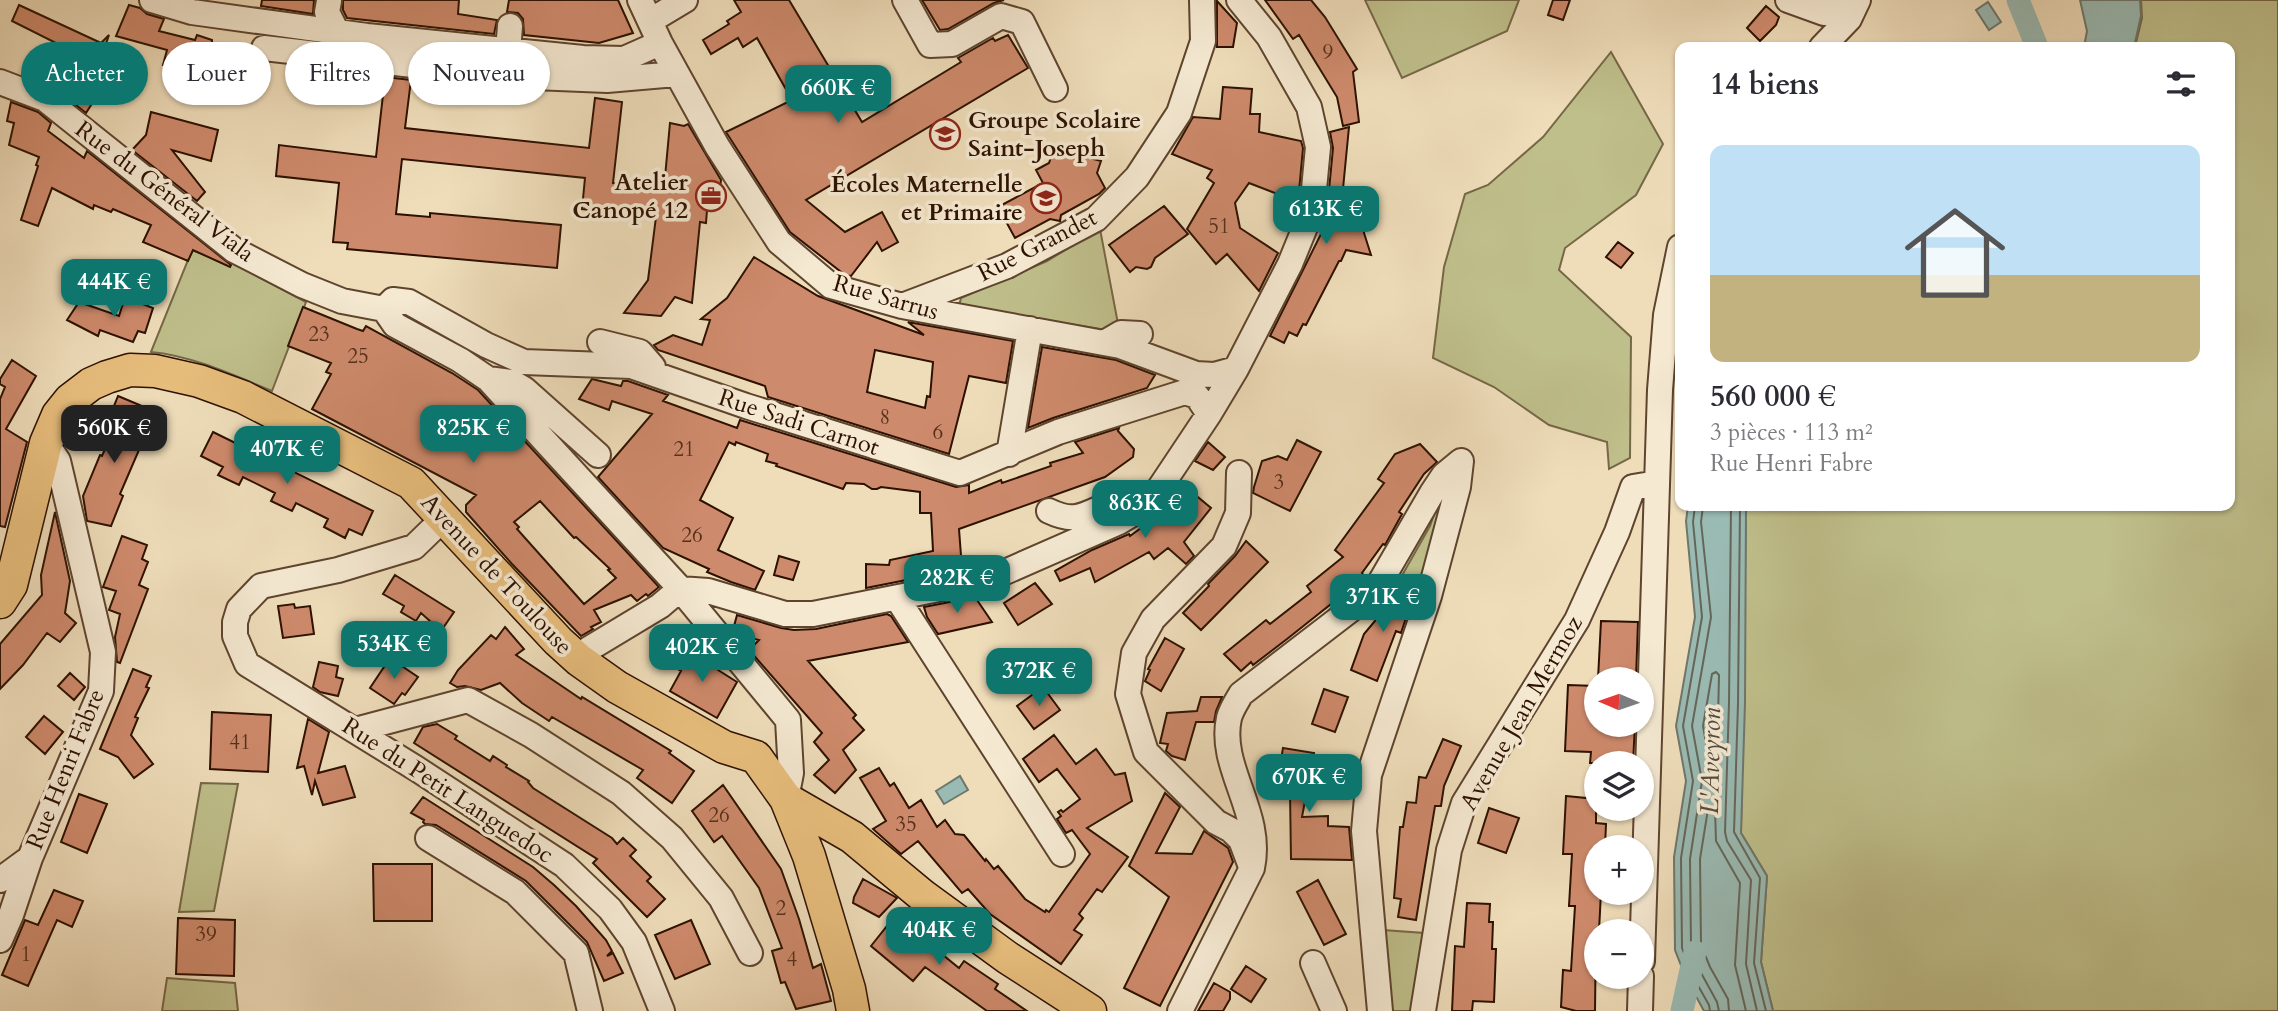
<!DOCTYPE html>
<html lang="fr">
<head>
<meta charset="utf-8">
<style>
	:root { --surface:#fff; --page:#f2f2f3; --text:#2b2b33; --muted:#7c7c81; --accent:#0f766e }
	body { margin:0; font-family:Cardo,serif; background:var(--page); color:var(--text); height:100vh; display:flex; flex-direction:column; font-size:26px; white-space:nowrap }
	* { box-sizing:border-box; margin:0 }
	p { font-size:23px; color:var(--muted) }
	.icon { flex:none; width:38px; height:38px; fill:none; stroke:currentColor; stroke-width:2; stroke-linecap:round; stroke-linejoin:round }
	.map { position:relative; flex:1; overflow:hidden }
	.panel { position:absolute; left:1675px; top:42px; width:560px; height:469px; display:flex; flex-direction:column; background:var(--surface); border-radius:14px; box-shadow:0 2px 5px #0004 }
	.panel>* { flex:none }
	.guide { position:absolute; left:21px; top:42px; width:665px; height:63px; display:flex; gap:14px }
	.needle { width:46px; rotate:272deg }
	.fabs { position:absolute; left:1584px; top:667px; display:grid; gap:14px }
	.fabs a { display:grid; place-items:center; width:70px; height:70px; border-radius:50%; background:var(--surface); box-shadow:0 2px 5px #0004; font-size:35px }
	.price { position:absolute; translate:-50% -60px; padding:0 16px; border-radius:14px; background:var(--accent); color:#fff; font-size:23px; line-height:46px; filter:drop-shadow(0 2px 4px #0008) }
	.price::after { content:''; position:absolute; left:50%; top:42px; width:21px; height:16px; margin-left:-10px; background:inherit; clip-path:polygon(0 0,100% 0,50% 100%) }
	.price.active { background:#222; color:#fff }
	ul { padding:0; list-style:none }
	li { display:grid; align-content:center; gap:14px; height:371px; padding:0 35px }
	li span { display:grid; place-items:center; height:217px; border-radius:14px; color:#555 }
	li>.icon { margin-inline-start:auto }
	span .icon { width:126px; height:126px; fill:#fffc; stroke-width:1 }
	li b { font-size:30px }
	h2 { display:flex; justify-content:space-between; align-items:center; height:84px; padding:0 35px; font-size:30px }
	.chip { padding:0 24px; border-radius:32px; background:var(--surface); box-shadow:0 2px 5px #0004; font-size:24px; line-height:63px }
	.chip.active { background:var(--accent); color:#fff }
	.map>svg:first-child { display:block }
</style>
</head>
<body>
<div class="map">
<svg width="2278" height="1011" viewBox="0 0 2278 1011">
	<rect width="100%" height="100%" fill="#efddba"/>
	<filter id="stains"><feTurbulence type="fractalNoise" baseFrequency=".00286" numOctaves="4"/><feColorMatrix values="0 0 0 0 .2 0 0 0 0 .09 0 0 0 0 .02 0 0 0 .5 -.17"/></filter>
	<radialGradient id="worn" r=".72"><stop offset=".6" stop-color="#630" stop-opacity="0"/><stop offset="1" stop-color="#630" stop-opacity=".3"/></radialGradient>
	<!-- green -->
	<path fill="#bfbf8b" stroke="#766846" stroke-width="2" d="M1365,0H1519L1507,31L1402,78Z
		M2141,0H2278V1011H1773L1761,962L1767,876L1741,833L1746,506H2230V47H2135L2142,18Z
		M1611,52L1663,144L1636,195L1565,248L1559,270L1631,337L1630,458L1609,469L1607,442L1549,425L1494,387L1433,358L1444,267L1465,194L1488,185L1543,137Z
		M1100,229L1119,329L1112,331L959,306L961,298L1047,261Z
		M212,245L229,261L306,302L272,391C233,375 193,356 151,352L192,250L207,256Z
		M1440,497L1446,499L1420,587L1400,579L1430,526Z
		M201,783L238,784L214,911L179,912Z
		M1383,930L1424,933L1414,1011H1391Z
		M167,978L235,983L238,1011H162Z"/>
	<!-- water -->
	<path fill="#9abbb4" stroke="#6e776c" stroke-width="2" d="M2080,0H2140L2141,16L2134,47H2084L2087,31Z
		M1988,2L2001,22L1989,30L1976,10Z
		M1688,506H1746L1745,703L1741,833L1767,876L1761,962L1773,1011H1704L1686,978L1675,950L1674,857L1686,781L1676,726L1695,617L1686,521Z
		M960,776L968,790L944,804L936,791Z"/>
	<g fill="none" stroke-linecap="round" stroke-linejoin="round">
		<!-- shore -->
		<path stroke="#64665a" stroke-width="2" d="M1695,506L1693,522L1702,617L1683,726L1693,781L1681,858L1682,948L1692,975L1709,1005L1710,1011
			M1703,506L1701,522L1711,617L1692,726L1702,781L1690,859L1691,946L1700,971L1717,1002L1719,1011
			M1731,506L1729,703L1725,832L1727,841L1751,880L1746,964L1757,1011
			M1740,506L1738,703L1734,832L1760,878L1754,963L1766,1011
			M1716,672L1719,675L1717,764L1713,767L1710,765L1703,726L1712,674Z
			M1729,1011L1728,999L1710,967L1701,945L1700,859L1708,809L1711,806L1715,809L1716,841L1740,883L1735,965L1746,1011"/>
		<!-- canal -->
		<path stroke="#9abbb4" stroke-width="23" d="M2018,0L2037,47
			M1682,1011L1695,952"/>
	</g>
	<!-- building -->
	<path fill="#ce8a6c" stroke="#2d1100" stroke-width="2" fill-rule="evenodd" d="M262,0H314L313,14L261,6Z
		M343,0H459L458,14L497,20L494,34L347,18L343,10Z
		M509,0H618L633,33L599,43L524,35L523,19L518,13L507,12Z
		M734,0H789L862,122L961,62L958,58L993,38L995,41L1008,35L1028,68L806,200L845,232L882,212L898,242L882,251L877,242L851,276L845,275L790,232L726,132L792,100L757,38L743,47L738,38L711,54L703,40L729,24L727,21L741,12Z
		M922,0H1004L994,3L948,29L940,30Z
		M1265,0H1311L1325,17L1357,69L1353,72L1359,122L1343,126L1337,97L1299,35L1293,39Z
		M1553,0H1570L1563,20L1548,15Z
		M1217,1L1237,23L1233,47H1217Z
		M19,5L101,43L109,35L99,64L112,72L86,113L56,89L86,58L12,21Z
		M129,5L140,8L147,14L164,19L159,31L195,40L197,35L212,40V44L235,50L227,81L163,65L167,50L116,36Z
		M1766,6L1779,17L1776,25L1760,41L1747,28Z
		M385,77L411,80L405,128L589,148L595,98L622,102L613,183L664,188L670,123L684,126L688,124L721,180L718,205H715V210H707L706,223L700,222L692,303L675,297L661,316L624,313L648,280L656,217L582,209L585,178L402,159L396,214L430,217V213L561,225L557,268L347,249L348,243L333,242L339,183L276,176L279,145L376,157Z
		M1223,87L1252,89L1250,114H1260L1259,132L1301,141L1303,148L1298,202L1249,183L1235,203L1240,228L1278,253L1259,291L1227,254L1216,264L1187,229L1214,183L1207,178L1212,170L1172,154L1193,117L1220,119Z
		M11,102L38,112L51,123L48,131L84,158L87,151L231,265L230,267L193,250L188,261L143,242L151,225L113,209L111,212L94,205L93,209L52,188L38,226L21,220L38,166L36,165L39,157L9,145L14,123L7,121Z
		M151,112L218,130L211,161L172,150L205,192L197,201L132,150L146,135Z
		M1349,127L1342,199L1367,201L1364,233L1371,255L1346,250L1341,261H1339L1306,325L1303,324L1297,336L1289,332L1284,343L1270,336L1321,234L1327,211L1333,148L1330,132Z
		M1082,145L1089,158L1101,161L1097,173L1105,188L1099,194L1061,215L1060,221L1050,219L1015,238L998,207L1043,183L1036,170L1049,163L1052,154L1059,157Z
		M1164,206L1188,234L1155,258L1151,267L1147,269L1136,267L1130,272L1109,245Z
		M1618,242L1633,253L1621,268L1606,257Z
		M754,257L818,296L924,335L908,322L1013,341L1006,383L969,376L949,454L768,397L765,386L658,350L654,345L673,335L702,345L710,320L701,319L727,298ZM875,350L933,362L930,397L927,396L925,408L867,392Z
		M125,297L153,308L145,333L138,331L133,342L100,330L98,336L67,320L79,302L119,316Z
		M303,307L357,329L363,331L366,326L452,373L478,390L500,414L497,418L509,424L659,587L648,596L646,594L637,601L631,595L594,610L601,622L591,627L593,629L581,636L512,564L466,512V505L476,495L312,409L331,374L326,372L331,363L288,346ZM540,501L574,538L576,537L610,569L608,570L616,578L584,604L517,529L519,527L514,522Z
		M1042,347L1116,360L1155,375L1147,388L1053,418L1028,428Z
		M12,360L36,376L6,429L27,442L5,527L0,526V399L5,387L0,384V379Z
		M592,379L621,386L623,381H628L668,395L663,401L737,428L740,420L956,487L969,485V493L1001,480L1002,483L1051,466L1050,463L1083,453L1075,442L1119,428L1118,431L1134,449L1133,457L1105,477L959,529L962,569L866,588V564L889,565L890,560L933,551L931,513H920V492L881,487L877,489H872L864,484L846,483L843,489L776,466L777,464L766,461L768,454L736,442L735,445L729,442L700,500L733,518L718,550L764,571L755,590L731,582L707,572L709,569L663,548L598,477L652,414L612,401L609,410L579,399Z
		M118,396L142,406L132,430L145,436L120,494L123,496L111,526L87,521L83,496L100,455L102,456L116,425L108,421Z
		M213,432L373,511L362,535L349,529L345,538L324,527L328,519L296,503L292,511L271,501L275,493L243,477L239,485L218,475L223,467L201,456Z
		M1297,440L1321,452L1290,511L1253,493L1254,487L1262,461L1278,456L1287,460Z
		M1208,442L1225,457L1213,470L1195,461Z
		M1420,444L1437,462L1424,474L1399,512L1402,514L1385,545L1383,544L1362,573L1365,577L1287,639L1253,665L1251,662L1241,671L1224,654L1266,620L1270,624L1311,592L1307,586L1343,557L1335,550L1384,483L1378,479L1395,454Z
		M1187,488L1211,508L1184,542L1194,556L1186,564L1168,548L1154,559L1149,552L1095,582L1090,568L1060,581L1055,571L1092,550L1129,534L1130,536L1175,503Z
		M55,512L70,581L65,613L76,623L60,642L47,633L23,665L0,689V644L42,595L41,575Z
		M122,536L147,545L142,559L148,562L139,585L148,589L120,663L117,662L115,637L120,614L109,610L116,591L103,587Z
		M1246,541L1268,562L1201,630L1183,613L1209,586L1208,584L1235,556Z
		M779,556L799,562L793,580L774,575Z
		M395,575L454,612L441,631L421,613L416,621L401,612L404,606L383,594Z
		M1035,583L1052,604L1018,625L1004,603Z
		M1397,584L1415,591L1401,633L1396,631L1377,681L1351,670L1364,634L1380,615L1386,602L1388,605Z
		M975,597L992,622L938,634L927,617L924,607Z
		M294,604L295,608L310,606L314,634L283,638L278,606Z
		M887,614L891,616L908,642L808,661L856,715L853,718L864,730L843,750L856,770L835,793L814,775L829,760L814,742L822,733L749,650L759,640L737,635L733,630L737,615L781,628L794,630L816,629Z
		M1601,621L1638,622L1636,679H1598Z
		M505,627L524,649L516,655L581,699L582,697L671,751L669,753L694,771L672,803L637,778L643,770L552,717L549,721L522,703L500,683L481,690L465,686L457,687L450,683L458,670L491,635L496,639Z
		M1165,638L1184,649L1161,691L1145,681L1150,670L1148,669Z
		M685,649L737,682L717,718L670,691L681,671L674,667Z
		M390,658L418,677L405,695L402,693L394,704L370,688Z
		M319,662L338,666L336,677L343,679L338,696L320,692L313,687Z
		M133,669L151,676L146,687L149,688L135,717L138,718L131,735L153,764L134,778L118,757L100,749Z
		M70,673L85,687L74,700L58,686Z
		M1568,685L1596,686V724H1635L1633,763H1590L1591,752L1565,751Z
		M1043,687L1060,710L1034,729L1017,706Z
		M1324,689L1348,697L1335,732L1312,724Z
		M1201,697H1222L1216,711L1214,722H1196L1185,760L1172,756L1166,751L1168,744L1160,743L1167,713L1197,711Z
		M212,712L271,715L268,772L210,769Z
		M44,716L63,732L45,754L26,737Z
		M308,719L329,732L318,773L345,766L355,797L323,805L315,781L312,795L304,766L297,768Z
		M437,724L457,736L455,739L490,761L493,756L507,765L506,767L529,781L528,782L533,788L612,838L617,844L623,838L636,850L630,856L651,877L647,881L665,899L647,917L593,863L597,859L414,743L423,727Z
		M1054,735L1076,764L1096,749L1115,775L1125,773L1132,801L1087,828L1128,857L1102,892L1097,889L1079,914L1083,918L1074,930L1082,935L1061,964L990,914L968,889L962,893L918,841L901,854L873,829L886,821L860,778L879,768L890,786L894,783L909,808L921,800L937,827L945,820L955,834L964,835L985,861L986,859L994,869L998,866L1025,899L1045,912L1046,910L1049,912L1090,854L1072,830L1066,833L1057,819L1061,816L1058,812L1061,810L1063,812L1080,799L1057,769L1039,782L1023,759Z
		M1443,739L1461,746L1444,786L1441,806H1435L1416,920L1398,917L1401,899L1394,898L1400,827H1403L1407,802L1416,803L1419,777L1426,778Z
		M1283,748L1314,753L1302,817L1328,816V826L1349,827L1352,860L1291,859L1290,792L1276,789Z
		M723,785L781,869L799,919L813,968L821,964L831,1001L796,1009L785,982L781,983L772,951L782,948L759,888L722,836L714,842L692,811Z
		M1165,793L1180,807L1156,853L1192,854L1204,831L1228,848L1233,862L1160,1006L1124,988L1169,897L1129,866Z
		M79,794L107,804L87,853L61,842Z
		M1566,796L1596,799V823L1606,824L1605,847H1596V892H1601L1599,931H1596L1595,1011H1576L1561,1007L1563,970L1571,971L1575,906H1569L1572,854H1563Z
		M423,797L533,867L554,885L576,906L606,940L612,951L607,956L613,953L623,973L604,981L587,942L526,881L436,825L425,824L423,822L424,820L411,813Z
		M1489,808L1519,818L1506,853L1478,843Z
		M373,864H432V921H374Z
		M863,879L897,898L879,917L853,903L854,897Z
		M1318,880L1346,934L1324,945L1297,892Z
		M54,890L83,901L72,927L57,920L28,986L2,975L25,920L38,925Z
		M1467,903L1490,904L1489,922H1493L1492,949H1496L1494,1002L1473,1001L1472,1011H1452L1455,946L1464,947Z
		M895,916L959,968L964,961L998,984L995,989L1027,1011H987L925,967L913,981L871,946Z
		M178,918L235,920L234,976L176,974Z
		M691,920L710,964L675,979L655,935Z
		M1246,966L1266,979L1251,1002L1231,989Z
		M1214,983L1230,992V999L1223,1011H1198Z"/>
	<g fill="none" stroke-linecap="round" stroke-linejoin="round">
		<!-- minor casing -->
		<g stroke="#5e442e" stroke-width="28">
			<path id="minor" d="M152,0L192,12L367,36L583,58L624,59L660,43
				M640,0L660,43L717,146L779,242L831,286L902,306L1120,346L1196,374L1214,375L1236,369
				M905,0L930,45L952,44L1001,16L1022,22L1055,89
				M1788,0L1824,13L1835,7L1839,0
				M329,1L327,12L337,32
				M650,21L685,0
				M1822,47L1849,19L1858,0
				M264,48L509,76L607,80L676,74
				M508,51L510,26
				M0,82L45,99L234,250L302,285L342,301L384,309L395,325L460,360L488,379L676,584L788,720L791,773L786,799
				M902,306L1007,266L1096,219L1137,177L1179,113L1203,41L1202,0
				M384,309L393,300L409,302L486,345L524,362L631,366L746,406L960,473L1058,432L1185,392L1197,396L1209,414
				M600,342L640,352L653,367
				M1104,343L1121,333L1140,334
				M488,379L512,382L524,389L598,455
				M1009,454L1030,329
				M1239,473L1238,513L1224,546L1153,619L1134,653L1128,694L1146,752L1216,822L1231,830L1241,840L1250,864
				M1049,511C1074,523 1082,516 1105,506L1113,511L1119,522
				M444,518L414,547L338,570L261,586L239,609L235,622V636L247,664L417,769L564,865L610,909L634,942L662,1011
				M897,598L1062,854
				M579,660L587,650L660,606L680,589L708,591L785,614H813L989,579L1119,522L1149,504L1209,414L1236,369L1290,264L1312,210L1318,147L1309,107L1269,37L1239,0
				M355,730L468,700L531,735L621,793L672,838L721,898L750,953
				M428,838L515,892L576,953L590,1011
				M0,880L30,858
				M0,940L11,915L30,858L101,691L103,652L58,461L46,443
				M1642,961L1660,390L1666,315L1680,247
				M1313,963L1334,1011
				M1180,1011L1252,868C1264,812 1218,768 1229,718C1231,710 1237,701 1241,694L1375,591L1432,493L1444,475L1461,461L1458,487L1429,596L1369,775L1364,831L1380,1011
				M1423,1011L1449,850L1464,803L1577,620L1617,532L1633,487L1657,483
				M1640,1011L1641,976"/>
		</g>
		<!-- major casing -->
		<g stroke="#2d1100" stroke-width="35">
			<path id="major" d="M0,602L11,585L46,443L58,415L70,400L91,384L107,377L130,370L155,371L199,381L243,397L411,483L558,641L579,660L617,687L724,747L756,757L786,799L852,837L923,896L1008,958L1090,1011
				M786,799L809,856L849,989L853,1011"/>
		</g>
		<!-- minor -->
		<use href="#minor" stroke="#f5e9d2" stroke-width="24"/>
		<!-- major -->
		<use href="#major" stroke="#e8be7d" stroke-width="32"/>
	</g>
	<!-- icons -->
	<defs>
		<g id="school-ring" transform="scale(1.575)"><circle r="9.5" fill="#f5e9d2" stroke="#8f2418" stroke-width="1.5"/><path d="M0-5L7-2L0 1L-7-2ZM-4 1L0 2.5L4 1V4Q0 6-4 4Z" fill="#8f2418"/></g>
		<g id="office-ring" transform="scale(1.575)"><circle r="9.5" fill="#f5e9d2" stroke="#8f2418" stroke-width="1.5"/><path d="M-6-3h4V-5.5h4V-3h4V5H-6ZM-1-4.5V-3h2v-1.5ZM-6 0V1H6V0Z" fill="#8f2418"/></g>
	</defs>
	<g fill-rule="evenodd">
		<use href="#school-ring" x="945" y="134"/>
		<use href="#office-ring" x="711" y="196"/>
		<use href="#school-ring" x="1046" y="198"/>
	</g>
	<g text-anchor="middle" stroke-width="7" stroke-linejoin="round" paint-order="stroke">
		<!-- number labels -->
		<g font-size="21" fill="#552f1b">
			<text x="1328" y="59">9</text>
			<text x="1219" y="233">51</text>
			<text x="319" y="341">23</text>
			<text x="358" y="363">25</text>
			<text x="885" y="424">8</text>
			<text x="938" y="439">6</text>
			<text x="684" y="456">21</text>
			<text x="1279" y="489">3</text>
			<text x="692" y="542">26</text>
			<text x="240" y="749">41</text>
			<text x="719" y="822">26</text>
			<text x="906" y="831">35</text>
			<text x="781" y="915">2</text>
			<text x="206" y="941">39</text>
			<text x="26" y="961">1</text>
			<text x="792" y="966">4</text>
		</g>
		<!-- poi labels -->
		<g font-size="24" font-weight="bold" fill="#2d1100" stroke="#f5e9d2" text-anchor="end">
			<text x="968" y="128" text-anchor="start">Groupe Scolaire<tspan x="968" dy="28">Saint-Joseph</tspan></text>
			<text x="688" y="190">Atelier<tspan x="688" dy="28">Canopé 12</tspan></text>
			<text x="1023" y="192">Écoles Maternelle<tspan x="1023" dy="28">et Primaire</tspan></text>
		</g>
		<!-- street labels -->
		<g font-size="24" fill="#2d1100" stroke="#f5e9d2">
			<text transform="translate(165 191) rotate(37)" y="8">Rue du Général Viala</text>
			<text transform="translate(1037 245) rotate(-27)" y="8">Rue Grandet</text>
			<text transform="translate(886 297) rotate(16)" y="8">Rue Sarrus</text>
			<text transform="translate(799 422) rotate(18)" y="8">Rue Sadi Carnot</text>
			<text transform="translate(497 574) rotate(47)" y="8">Avenue de Toulouse</text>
			<text transform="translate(1521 713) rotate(-60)" y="8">Avenue Jean Mermoz</text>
			<text transform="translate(65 769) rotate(-68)" y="8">Rue Henri Fabre</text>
			<text transform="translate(448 790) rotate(33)" y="8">Rue du Petit Languedoc</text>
		</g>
		<!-- water labels -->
		<g font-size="26" font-style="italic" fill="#534c3f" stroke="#f5e9d2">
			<text transform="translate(1710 761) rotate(-89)" y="9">L'Aveyron</text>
		</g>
	</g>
	<rect width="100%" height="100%" filter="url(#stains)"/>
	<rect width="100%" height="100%" fill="url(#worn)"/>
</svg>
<div class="fabs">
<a><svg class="needle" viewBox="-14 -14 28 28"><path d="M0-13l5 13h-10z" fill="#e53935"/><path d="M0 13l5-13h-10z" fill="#7c7c81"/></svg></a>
<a><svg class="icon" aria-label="layers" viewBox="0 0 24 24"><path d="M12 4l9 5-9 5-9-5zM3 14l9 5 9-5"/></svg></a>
<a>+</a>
<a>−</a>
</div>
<b class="price" style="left:838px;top:125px">660K €</b>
<b class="price" style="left:1326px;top:246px">613K €</b>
<b class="price" style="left:114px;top:319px">444K €</b>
<b class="price active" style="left:114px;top:465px">560K €</b>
<b class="price" style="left:473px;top:465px">825K €</b>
<b class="price" style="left:287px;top:486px">407K €</b>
<b class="price" style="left:1145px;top:540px">863K €</b>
<b class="price" style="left:957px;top:615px">282K €</b>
<b class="price" style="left:1383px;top:634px">371K €</b>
<b class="price" style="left:394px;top:681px">534K €</b>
<b class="price" style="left:702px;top:684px">402K €</b>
<b class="price" style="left:1039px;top:708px">372K €</b>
<b class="price" style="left:1309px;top:814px">670K €</b>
<b class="price" style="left:939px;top:967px">404K €</b>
<div class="guide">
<a class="chip active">Acheter</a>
<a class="chip">Louer</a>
<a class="chip">Filtres</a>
<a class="chip">Nouveau</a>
</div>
<section class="panel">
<h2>14 biens<svg class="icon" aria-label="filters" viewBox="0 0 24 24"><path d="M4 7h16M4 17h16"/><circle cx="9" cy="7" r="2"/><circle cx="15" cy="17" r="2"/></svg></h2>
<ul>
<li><span style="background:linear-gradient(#bfe0f5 60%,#c2b280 0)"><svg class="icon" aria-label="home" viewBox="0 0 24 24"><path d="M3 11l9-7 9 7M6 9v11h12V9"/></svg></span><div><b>560 000 €</b><p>3 pièces · 113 m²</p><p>Rue Henri Fabre</p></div></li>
</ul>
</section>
</div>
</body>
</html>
